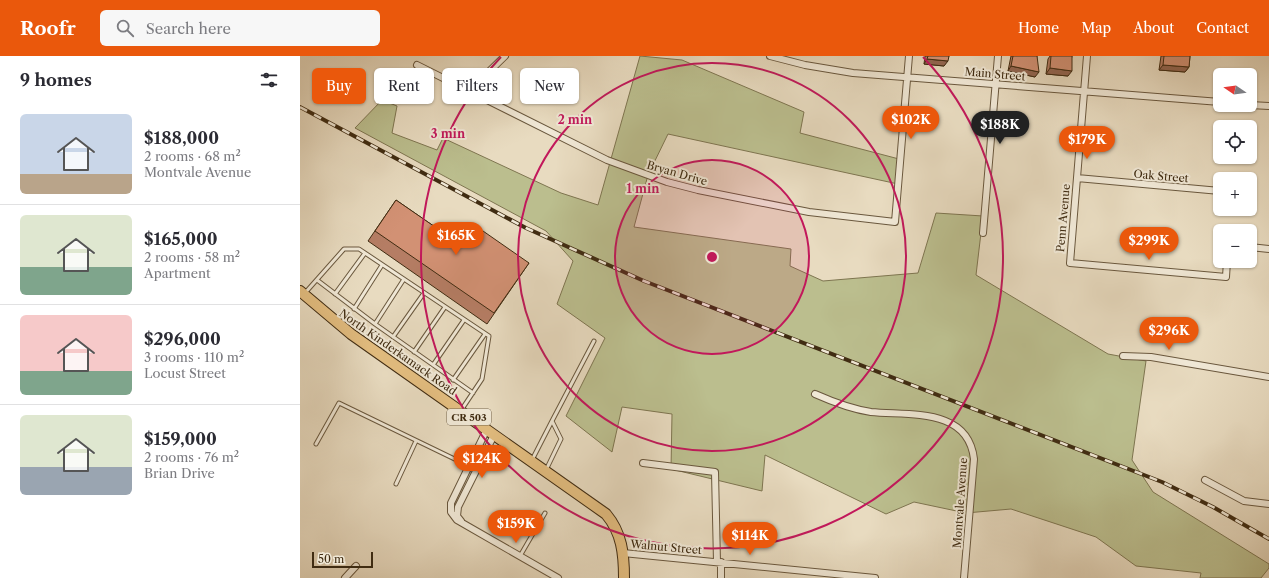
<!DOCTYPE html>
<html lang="en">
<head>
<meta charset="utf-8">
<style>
	:root { --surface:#fff; --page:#f7f7f7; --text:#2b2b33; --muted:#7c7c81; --line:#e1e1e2; --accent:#ea580c }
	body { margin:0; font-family:"Libre Caslon Text",serif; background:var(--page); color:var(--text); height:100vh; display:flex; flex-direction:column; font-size:15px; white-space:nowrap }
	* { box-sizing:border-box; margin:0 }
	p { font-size:13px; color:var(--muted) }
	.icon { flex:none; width:22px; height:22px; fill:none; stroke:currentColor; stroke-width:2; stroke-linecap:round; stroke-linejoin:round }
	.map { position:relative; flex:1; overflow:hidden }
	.drawer { display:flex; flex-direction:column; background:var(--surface); width:300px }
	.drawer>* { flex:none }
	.top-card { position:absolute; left:12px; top:12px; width:380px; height:36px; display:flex; gap:8px }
	.needle { width:26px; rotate:283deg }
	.fabs { position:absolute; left:913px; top:12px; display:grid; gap:8px }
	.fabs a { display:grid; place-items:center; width:44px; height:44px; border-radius:6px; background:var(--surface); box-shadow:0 1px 3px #0004; font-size:20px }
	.scale { position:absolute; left:12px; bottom:10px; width:61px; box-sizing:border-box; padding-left:4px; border:2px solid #402c12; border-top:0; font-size:11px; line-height:14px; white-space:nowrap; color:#402c12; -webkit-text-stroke:3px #f0e8d6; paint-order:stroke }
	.price { position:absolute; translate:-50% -34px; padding:0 9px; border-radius:14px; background:var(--accent); color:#fff; font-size:13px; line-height:26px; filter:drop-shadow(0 1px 2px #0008) }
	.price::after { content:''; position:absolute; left:50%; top:24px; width:12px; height:9px; margin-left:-6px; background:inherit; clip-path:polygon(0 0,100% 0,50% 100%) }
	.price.active { background:#222; color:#fff }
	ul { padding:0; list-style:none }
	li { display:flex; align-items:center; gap:12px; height:100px; padding:0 20px }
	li+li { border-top:1px solid var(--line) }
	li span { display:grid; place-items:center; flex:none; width:112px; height:80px; border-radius:6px; color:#555 }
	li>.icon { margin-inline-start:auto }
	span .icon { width:48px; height:48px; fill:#fffc; stroke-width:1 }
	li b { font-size:17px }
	h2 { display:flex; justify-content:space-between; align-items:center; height:48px; padding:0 20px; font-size:17px }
	.pill { padding:0 14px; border-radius:6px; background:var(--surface); box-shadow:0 1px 3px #0004; font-size:14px; line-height:36px }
	.pill.active { background:var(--accent); color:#fff }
	header { display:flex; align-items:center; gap:24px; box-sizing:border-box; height:56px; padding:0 20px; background:var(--accent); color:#fff }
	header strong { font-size:19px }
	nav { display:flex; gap:22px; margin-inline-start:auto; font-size:14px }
	.search { width:280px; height:36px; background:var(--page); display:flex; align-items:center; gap:10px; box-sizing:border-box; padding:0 14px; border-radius:6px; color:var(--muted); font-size:15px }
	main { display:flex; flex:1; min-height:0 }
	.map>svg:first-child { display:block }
</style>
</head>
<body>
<header>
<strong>Roofr</strong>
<div class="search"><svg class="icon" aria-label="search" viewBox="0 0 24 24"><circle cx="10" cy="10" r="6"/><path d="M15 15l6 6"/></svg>Search here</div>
<nav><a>Home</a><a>Map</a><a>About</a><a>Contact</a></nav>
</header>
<main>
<section class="drawer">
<h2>9 homes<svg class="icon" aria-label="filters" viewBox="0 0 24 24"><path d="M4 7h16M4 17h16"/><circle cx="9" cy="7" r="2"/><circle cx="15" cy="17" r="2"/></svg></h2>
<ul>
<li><span style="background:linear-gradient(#c9d6e8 75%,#b9a48a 0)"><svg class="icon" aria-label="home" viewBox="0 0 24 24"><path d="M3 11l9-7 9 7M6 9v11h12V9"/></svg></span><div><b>$188,000</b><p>2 rooms · 68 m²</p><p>Montvale Avenue</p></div></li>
<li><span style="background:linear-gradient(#dfe7d0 65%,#7fa58c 0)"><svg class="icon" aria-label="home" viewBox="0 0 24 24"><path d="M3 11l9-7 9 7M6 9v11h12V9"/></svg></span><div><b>$165,000</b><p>2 rooms · 58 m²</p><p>Apartment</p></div></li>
<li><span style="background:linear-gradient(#f6c9c9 70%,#7fa58c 0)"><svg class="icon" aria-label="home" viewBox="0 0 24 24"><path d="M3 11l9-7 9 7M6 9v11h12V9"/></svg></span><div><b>$296,000</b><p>3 rooms · 110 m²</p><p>Locust Street</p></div></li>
<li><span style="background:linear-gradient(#dfe7d0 65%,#9aa5b1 0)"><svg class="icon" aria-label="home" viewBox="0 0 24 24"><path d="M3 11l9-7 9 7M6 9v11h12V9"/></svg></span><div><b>$159,000</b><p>2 rooms · 76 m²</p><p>Brian Drive</p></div></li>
</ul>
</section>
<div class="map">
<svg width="969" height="522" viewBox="0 0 969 522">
	<rect width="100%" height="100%" fill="#e8dbc0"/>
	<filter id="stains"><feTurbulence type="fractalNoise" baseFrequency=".005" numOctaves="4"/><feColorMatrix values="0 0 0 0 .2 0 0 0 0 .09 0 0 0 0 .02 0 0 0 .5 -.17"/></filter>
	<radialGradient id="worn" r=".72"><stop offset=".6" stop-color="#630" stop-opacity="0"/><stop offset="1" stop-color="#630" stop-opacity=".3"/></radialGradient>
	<!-- green -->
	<path fill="#bbbe8e" stroke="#7e7550" d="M340,0L382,4L504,56L500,77L599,103L598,128L368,78L348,119L334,171L491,193L490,210L523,225L618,217L636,157L683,160L676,219L808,298L846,305L832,404L853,436L969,508V512L961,522H900L901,517L836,510L796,481L711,453L666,457L614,446L586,458L465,399L462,435L371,413L372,358L322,351L312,396L266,360L305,282L257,248L273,205L246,175L55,72L82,44L97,50L92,77L137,94L143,82L261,137L298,149Z"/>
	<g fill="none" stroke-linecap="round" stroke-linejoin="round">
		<!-- service casing -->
		<g stroke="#6a583e" stroke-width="5">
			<path id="service" d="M17,224L75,268L173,337
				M5,237L44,193H59L189,280L182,323L162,353
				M35,238L65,197
				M54,253L82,209
				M75,268L104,223
				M93,281L124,237
				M114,296L145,251
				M133,309L164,264
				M153,324L185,278
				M252,365L294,285
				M16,388L39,347L169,410
				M232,404L252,365L261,383L246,414
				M96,428L116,385
				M220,500L245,457"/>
		</g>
		<!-- minor casing -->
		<g stroke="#6a583e" stroke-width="8">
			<path id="minor" d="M470,0L505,9L553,17L920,46
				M787,0L770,207L926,221L927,205
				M117,9L307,104L367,126L398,134L509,156L595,166L609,0
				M170,34L205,0
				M950,49L969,50
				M777,122L920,135
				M683,177L698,0
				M950,191L969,193
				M823,300L851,301L969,321
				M515,338C533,346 551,353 571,356C609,360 668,351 674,403L664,522
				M187,373L151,447V456L157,464L258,522
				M343,407L415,416L417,506
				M905,424L944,445L969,448
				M161,465L157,460L158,451L194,379
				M323,497L575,522
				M45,522L56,510
				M421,522V506"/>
		</g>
		<!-- primary casing -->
		<g stroke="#402c12" stroke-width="12">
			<path id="primary" d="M0,235L51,278L306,458C322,477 324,498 324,522"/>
		</g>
		<!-- service -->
		<use href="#service" stroke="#f0e8d6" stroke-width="3"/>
		<!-- minor -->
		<use href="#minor" stroke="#f0e8d6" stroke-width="6"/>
		<!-- primary -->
		<use href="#primary" stroke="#e4be80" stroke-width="10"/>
		<!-- rail casing -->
		<g stroke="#402c12" stroke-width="4">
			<path id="rail" d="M0,51L226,172L344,225L862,426L913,451L969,483"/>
		</g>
		<!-- rail -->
		<use href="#rail" stroke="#f0e8d6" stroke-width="2.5" stroke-dasharray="8" stroke-linecap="butt"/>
	</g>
	<!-- wall -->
	<path fill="#b57d64" stroke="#402c12" d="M625,0H649L644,10L624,8Z
		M711,0H737L735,21L708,15Z
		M750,0H772L768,20L746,18L748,3Z
		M861,0H890L889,11L885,16L859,14Z
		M96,144L151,182L176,185L229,207L187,268L68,185Z"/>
	<!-- shaded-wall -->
	<path fill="#936651" stroke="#402c12" d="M627,3L648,5L644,10L624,8Z
		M863,9L889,11L885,16L859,14Z
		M711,10L739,16L735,21L708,15Z
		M750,12L772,15L768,20L746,18Z"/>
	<!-- building -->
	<path fill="#d29174" stroke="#402c12" d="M628,0H649L648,5L627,3Z
		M713,0H737L739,16L711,10Z
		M751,0H772V15L750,12Z
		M864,0H890L889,11L863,9Z
		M96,144L151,182L157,172L176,185L183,175L229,207L194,257L75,175Z"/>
	<!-- distance rings -->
	<circle cx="412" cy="201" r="97" fill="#c2185b" fill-opacity=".12"/>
	<g fill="none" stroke="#c2185b" stroke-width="2">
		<circle cx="412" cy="201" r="97"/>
		<circle cx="412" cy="201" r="194"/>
		<path d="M623 1A291 291 0 1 1 201 1"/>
	</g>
	<g text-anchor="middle" stroke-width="4" stroke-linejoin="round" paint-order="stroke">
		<!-- shield labels -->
		<rect fill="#f0e8d6" stroke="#75644d" stroke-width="1" x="147" y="353" width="44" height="16" rx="3"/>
		<g font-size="10" font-weight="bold" fill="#402c12">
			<text x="169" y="365">CR 503</text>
		</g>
		<!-- street labels -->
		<g font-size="11" fill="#402c12" stroke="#f0e8d6">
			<text transform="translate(695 18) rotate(5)" y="4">Main Street</text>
			<text transform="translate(377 117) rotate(16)" y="4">Bryan Drive</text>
			<text transform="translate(861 120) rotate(5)" y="4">Oak Street</text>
			<text transform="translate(763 162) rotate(-85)" y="4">Penn Avenue</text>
			<text transform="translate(98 296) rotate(35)" y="4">North Kinderkamack Road</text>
			<text transform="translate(660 447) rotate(-86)" y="4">Montvale Avenue</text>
			<text transform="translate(366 491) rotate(5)" y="4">Walnut Street</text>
		</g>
	</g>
	<circle cx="412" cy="201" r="6" fill="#c2185b" stroke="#f0e8d6" stroke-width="2"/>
	<g font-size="12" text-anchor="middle" font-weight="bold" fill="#c2185b" stroke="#f0e8d6" stroke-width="4" stroke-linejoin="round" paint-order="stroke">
		<text x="275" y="68">2 min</text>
		<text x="148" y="82">3 min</text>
		<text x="343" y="137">1 min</text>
	</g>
	<rect width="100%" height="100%" filter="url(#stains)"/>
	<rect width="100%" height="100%" fill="url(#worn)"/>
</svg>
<div class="fabs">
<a><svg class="needle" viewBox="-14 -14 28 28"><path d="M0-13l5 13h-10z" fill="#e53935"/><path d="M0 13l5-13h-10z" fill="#7c7c81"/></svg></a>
<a><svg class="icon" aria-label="locate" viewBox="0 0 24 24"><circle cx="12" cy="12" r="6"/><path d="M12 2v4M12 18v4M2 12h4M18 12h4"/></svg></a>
<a>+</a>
<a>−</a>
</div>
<div class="scale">50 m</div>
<b class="price" style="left:611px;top:84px">$102K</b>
<b class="price active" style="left:700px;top:89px">$188K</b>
<b class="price" style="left:787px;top:104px">$179K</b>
<b class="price" style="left:156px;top:200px">$165K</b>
<b class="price" style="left:849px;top:205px">$299K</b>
<b class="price" style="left:869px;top:295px">$296K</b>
<b class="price" style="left:182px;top:423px">$124K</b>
<b class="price" style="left:216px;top:488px">$159K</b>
<b class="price" style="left:450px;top:500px">$114K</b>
<div class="top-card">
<a class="pill active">Buy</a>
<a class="pill">Rent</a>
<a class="pill">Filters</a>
<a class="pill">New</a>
</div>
</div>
</main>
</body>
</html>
